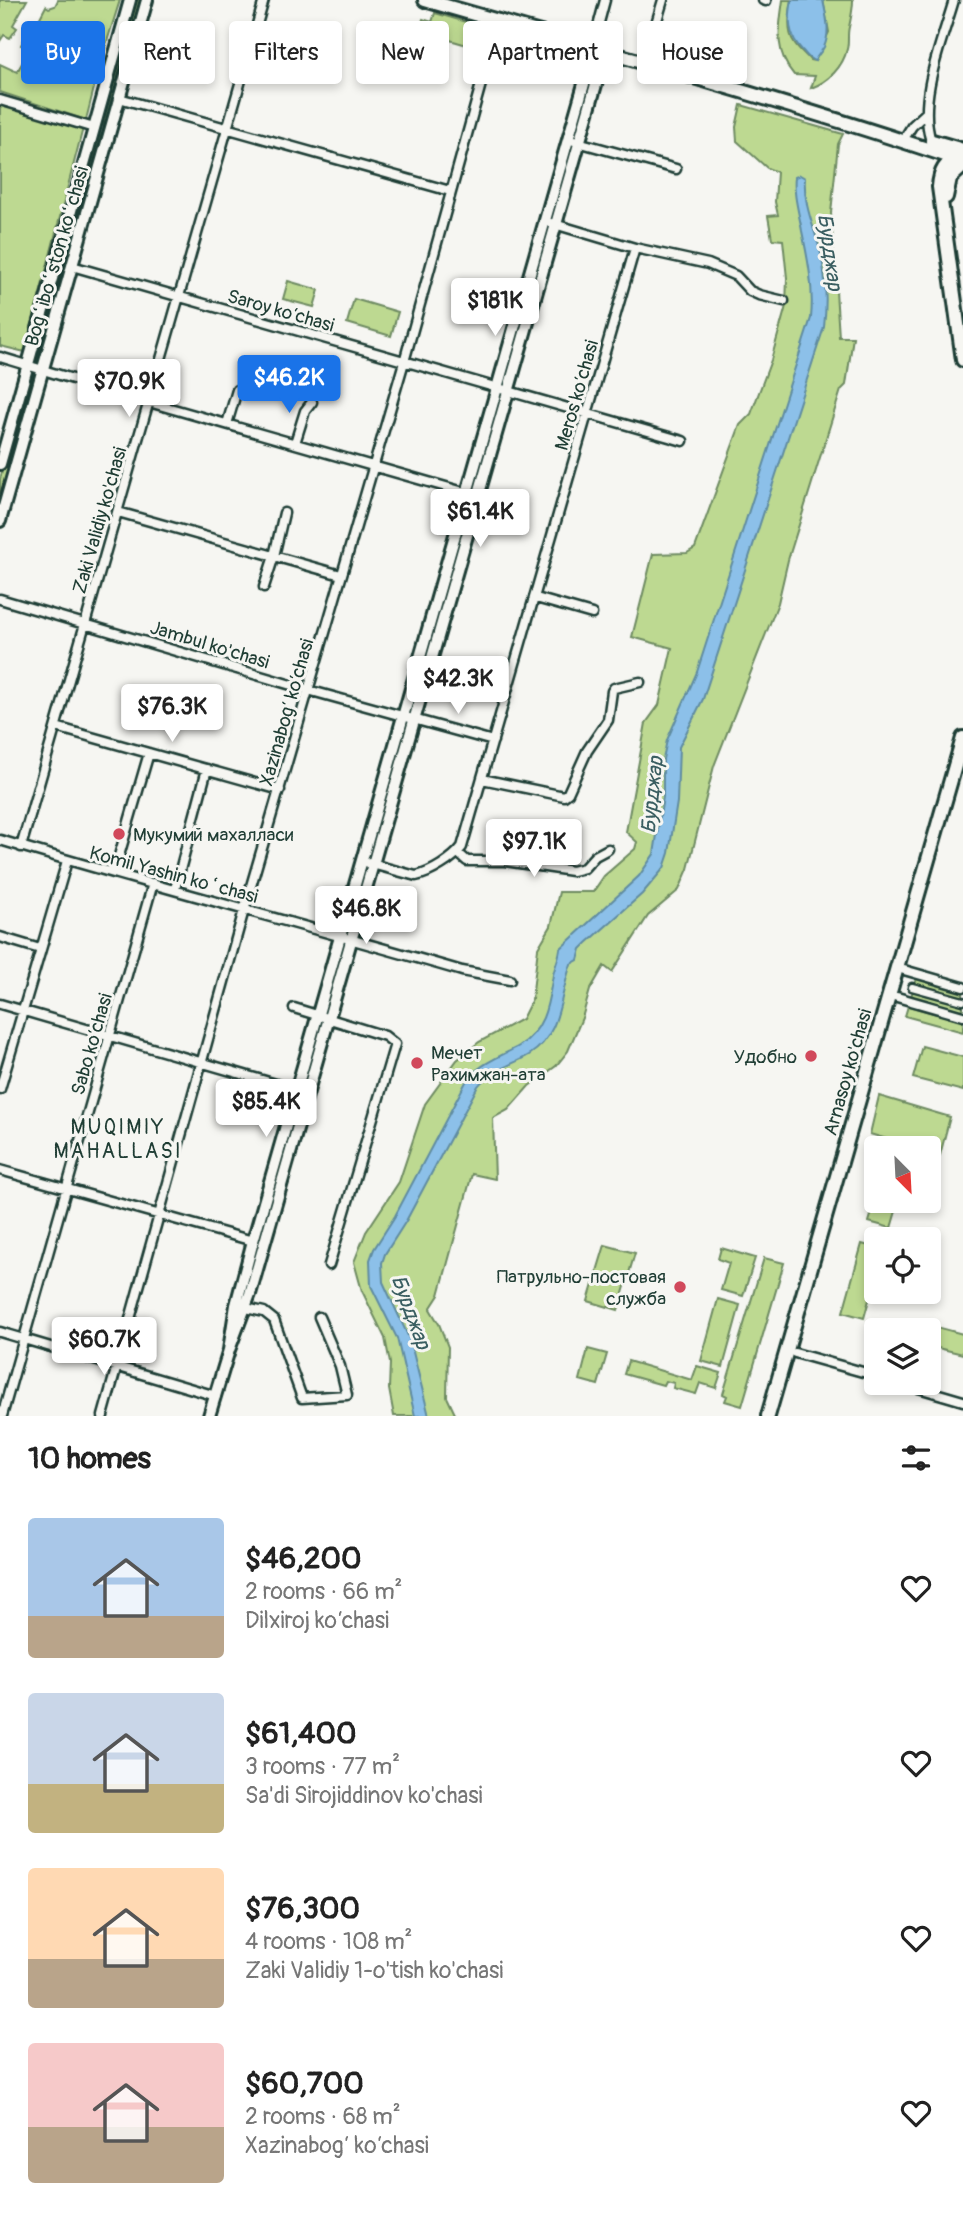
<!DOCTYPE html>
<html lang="en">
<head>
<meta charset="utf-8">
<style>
	:root { --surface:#fff; --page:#f2f2f2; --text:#222; --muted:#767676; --accent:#1a73e8 }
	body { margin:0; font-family:Pangolin,sans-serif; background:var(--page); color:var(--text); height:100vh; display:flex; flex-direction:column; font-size:26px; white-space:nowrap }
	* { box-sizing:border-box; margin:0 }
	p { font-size:23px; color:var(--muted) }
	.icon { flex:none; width:38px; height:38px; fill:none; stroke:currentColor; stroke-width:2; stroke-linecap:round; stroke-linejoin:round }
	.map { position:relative; height:1416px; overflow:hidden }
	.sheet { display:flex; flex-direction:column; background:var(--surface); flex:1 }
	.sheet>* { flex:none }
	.banner { position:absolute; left:21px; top:21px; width:922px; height:63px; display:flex; gap:14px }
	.needle { width:46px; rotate:156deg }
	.fabs { position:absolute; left:864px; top:1136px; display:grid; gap:14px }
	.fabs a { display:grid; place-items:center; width:77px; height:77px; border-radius:7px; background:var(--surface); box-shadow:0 4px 10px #0003; font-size:35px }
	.price { position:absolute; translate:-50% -60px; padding:0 16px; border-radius:7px; background:#fff; color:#222; font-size:23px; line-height:46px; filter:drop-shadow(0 2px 4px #0008) }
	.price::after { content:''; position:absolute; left:50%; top:42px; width:21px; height:16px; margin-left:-10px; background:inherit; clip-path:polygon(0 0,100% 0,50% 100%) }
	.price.on { background:var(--accent); color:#fff }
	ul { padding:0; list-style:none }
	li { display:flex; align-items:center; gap:21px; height:175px; padding:0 28px }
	li span { display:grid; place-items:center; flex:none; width:196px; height:140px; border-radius:7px; color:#555 }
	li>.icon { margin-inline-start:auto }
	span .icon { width:84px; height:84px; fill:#fffc; stroke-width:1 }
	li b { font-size:30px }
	h2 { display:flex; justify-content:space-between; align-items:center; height:84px; padding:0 28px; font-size:30px }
	.chip { padding:0 24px; border-radius:7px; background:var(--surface); box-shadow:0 4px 10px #0003; font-size:24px; line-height:63px }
	.chip.on { background:var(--accent); color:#fff }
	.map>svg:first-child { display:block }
</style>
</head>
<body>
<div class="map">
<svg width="963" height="1416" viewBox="0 0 963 1416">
	<rect width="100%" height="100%" fill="#f6f6f2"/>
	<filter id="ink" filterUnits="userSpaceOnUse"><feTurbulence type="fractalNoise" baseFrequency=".0143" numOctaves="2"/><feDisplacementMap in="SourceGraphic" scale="14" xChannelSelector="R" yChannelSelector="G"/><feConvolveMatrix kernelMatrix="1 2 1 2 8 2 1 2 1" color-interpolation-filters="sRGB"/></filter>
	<g filter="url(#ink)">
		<!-- green -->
		<path fill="#bdd991" stroke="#6e8b62" stroke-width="2" d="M0,0H27L13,25L17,28L10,38L4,35L0,41Z
			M58,0H120L100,64L86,120L0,92V64L17,72L30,49L21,45L26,35H31L46,6L49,8L55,6Z
			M134,0H141L107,123L104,125L101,122Z
			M783,0H792C790,12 786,31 794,42C798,49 805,54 810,60L815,61L829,32L823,0H853C853,10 851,17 849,27C847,34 849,42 847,49C843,67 828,82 811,88L815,76L794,75C774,51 779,29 783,0Z
			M435,13L490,29L484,50L419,31L423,19L432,22Z
			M0,105L83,128L25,352L0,346Z
			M741,105L843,134L838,144L831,213L839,337H853L846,385L841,390L788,560L778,603L714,766L688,869L679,890L648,916L612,972L604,966L590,990L582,1018L568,1051L556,1066L529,1086L508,1110L493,1118L495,1179L472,1174L439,1295L430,1309L439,1324L448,1347L447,1397L456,1416H394L389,1389L390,1363L385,1338L362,1291L354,1262L366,1232L399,1182L425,1104L457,1060L479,1042L522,1019L532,999L538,948L551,926L559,892H593L604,876L635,849L637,842L626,832L646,723L659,705L672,648L632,637L653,554L687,553L695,548L740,425L751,414L771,360L786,306L787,278L783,240L772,239L768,216L778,215L775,202L777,172L767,168L737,141L736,127Z
			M100,136L103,141L44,354L39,356L37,353L94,140Z
			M288,281L319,290L314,307L283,299Z
			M354,299L398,312L391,336L347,323Z
			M33,374L36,377L0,506V479L29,375Z
			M916,978L963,991V1012L911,997Z
			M908,1006L963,1021V1032L905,1016Z
			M922,1046L963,1057V1091L913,1078Z
			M879,1096L950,1117L940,1155L929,1152V1148H917L870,1134Z
			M877,1196V1200L899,1201L891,1228L869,1222Z
			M862,1244L877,1248V1271L864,1318L843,1312Z
			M605,1245L635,1253L618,1310L588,1301Z
			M721,1248L755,1258L743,1296L721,1290L729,1263L718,1259Z
			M764,1258L784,1263L742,1406L725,1401L727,1396L723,1394Z
			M718,1299L740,1305L723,1367L701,1361Z
			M910,1320L963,1334V1354L929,1346V1330H908Z
			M588,1349L607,1354L598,1385L580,1380Z
			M628,1361L692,1380L697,1366L721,1373L716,1388L700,1383L696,1394L673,1388L674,1383L665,1381L663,1385L624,1374Z"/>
		<!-- water -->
		<path fill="#8cc0e9" stroke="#608ca1" stroke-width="2" d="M792,0H823C826,16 831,31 824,47C821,53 817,55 815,61C808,59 807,55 802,50C788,35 788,20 792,0Z
			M800,175L805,178C803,206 815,228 821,254C826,278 827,303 824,327L703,699L679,747L677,802L669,853L664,868L642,894L587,943L581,949L578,960L571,964C559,997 562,1034 529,1055C512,1065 490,1071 478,1086L406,1221L385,1254L382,1263L383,1282L410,1340L429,1416H415L397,1338L371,1286L370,1260L374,1249L395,1216L468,1078C482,1063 501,1056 519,1046C546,1029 548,1003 553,975C555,966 559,958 560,949L639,876L654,854L663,797V759L667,740L697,672L811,318C814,289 808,259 802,231C799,213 793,195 795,177Z"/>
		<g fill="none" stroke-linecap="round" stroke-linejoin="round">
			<!-- pedestrian casing -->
			<g stroke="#1f3d34" stroke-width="11">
				<path id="pedestrian" d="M912,987L963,1001"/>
			</g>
			<!-- minor casing -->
			<g stroke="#1f3d34" stroke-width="13">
				<path id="minor" d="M763,0L766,1
					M592,49L605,0
					M644,64L663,0
					M119,98L450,191
					M0,100L94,128
					M907,134L912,126L926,113
					M574,141L676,169
					M931,141C917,99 942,42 954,0
					M551,223L635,248L708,264L736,276L750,291L759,295L784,301
					M72,266L683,441
					M0,357L149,402L467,493
					M227,424L237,390
					M295,443L305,411L312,402
					M118,512L341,575
					M264,587L274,556L284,513
					M536,598L592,614
					M0,599L308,690L493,741
					M56,727L280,790
					M482,779L564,796L568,793L587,751L608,720L612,691L614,688L640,682
					M0,840C153,886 308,926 462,971L510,980
					M21,847L264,0
					M458,853L467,861H505L572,871L584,868L595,856L608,849
					M368,863L416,876C431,873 453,859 462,847L635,248
					M114,873L149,753
					M175,889L207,769
					M0,937L40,949
					M904,970L963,987
					M897,997L963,1016
					M0,1004L300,1091
					M294,1008L385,1036L395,1044L329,1265
					M0,1089L67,861
					M0,1170L253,1241
					M242,1307L264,1312L274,1320L302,1398L347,1395L340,1366L319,1317
					M0,1332L216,1396
					M795,1353L877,1376
					M898,1382L963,1401
					M2,1416L153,883
					M103,1416L244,910L404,362L499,19"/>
			</g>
			<!-- tertiary casing -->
			<g stroke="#1f3d34" stroke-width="16">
				<path id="tertiary" d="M0,464L130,0
					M0,521L147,0
					M209,1416L229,1350L250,1294L605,53L601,45L594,49L253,1241L236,1305L229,1350"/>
			</g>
			<!-- secondary casing -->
			<g stroke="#1f3d34" stroke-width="18">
				<path id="secondary" d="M425,0C605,52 786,101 963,161
					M932,141L963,150
					M959,157C945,163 940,171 939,187L963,360
					M946,197L950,178L963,166
					M768,1416L963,738"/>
			</g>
			<!-- pedestrian -->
			<use href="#pedestrian" stroke="#f6f6f2" stroke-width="6"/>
			<!-- minor -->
			<use href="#minor" stroke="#f6f6f2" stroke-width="8"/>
			<!-- tertiary -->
			<use href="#tertiary" stroke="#f6f6f2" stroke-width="10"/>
			<!-- secondary -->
			<use href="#secondary" stroke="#f6f6f2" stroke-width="12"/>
		</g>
	</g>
	<!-- markers -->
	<g fill="#d1495b" stroke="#f6f6f2" stroke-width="2.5">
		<circle cx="119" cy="834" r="7"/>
		<circle cx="811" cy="1056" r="7"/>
		<circle cx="417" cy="1063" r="7"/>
		<circle cx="680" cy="1287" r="7"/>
	</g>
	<g text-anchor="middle" stroke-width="6" stroke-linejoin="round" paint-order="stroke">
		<!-- street labels -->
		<g font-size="19" fill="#1f3d34" stroke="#f6f6f2">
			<text transform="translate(56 256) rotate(-74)" y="7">Bogʻiboʻston koʻchasi</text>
			<text transform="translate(281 310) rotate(16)" y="7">Saroy ko‘chasi</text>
			<text transform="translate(576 395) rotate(-74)" y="7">Meros ko‘chasi</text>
			<text transform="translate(99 520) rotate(-74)" y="7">Zaki Validiy ko'chasi</text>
			<text transform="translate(210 644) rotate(17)" y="7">Jambul ko'chasi</text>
			<text transform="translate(286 712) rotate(-74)" y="7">Xazinabog‘ ko‘chasi</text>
			<text transform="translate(174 874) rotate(15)" y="7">Komil Yashin koʻchasi</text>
			<text transform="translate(91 1044) rotate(-74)" y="7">Sabo ko‘chasi</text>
			<text transform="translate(847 1072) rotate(-74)" y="7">Arnasoy ko'chasi</text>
		</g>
		<!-- poi labels -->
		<g font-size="19" fill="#1f3d34" stroke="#f6f6f2" text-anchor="start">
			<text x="133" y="841">Мукумий махалласи</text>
			<text x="431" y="1059">Мечет<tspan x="431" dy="22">Рахимжан-ата</tspan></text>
			<text x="797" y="1063" text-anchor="end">Удобно</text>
			<text x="666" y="1283" text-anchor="end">Патрульно-постовая<tspan x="666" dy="22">служба</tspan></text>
		</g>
		<!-- water labels -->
		<g font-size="21" font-style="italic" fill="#3a5e61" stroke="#f6f6f2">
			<text transform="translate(830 252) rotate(82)" y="7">Бурджар</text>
			<text transform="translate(652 795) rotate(-84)" y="7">Бурджар</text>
			<text transform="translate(411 1312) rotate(70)" y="7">Бурджар</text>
		</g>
		<!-- neighbourhood labels -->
		<g font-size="21" letter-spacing="2" fill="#1f3d34" stroke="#f6f6f2">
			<text x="118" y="1134">MUQIMIY<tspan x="118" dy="24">MAHALLASI</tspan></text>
		</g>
	</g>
</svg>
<div class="fabs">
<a><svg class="needle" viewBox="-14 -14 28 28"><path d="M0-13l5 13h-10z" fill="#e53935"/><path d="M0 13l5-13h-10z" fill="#767676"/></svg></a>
<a><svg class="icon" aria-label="locate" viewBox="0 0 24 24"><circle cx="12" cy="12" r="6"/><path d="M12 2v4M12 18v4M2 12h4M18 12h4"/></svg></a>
<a><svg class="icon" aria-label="layers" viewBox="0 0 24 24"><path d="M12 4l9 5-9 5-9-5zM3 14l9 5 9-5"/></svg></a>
</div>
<b class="price" style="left:495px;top:338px">$181K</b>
<b class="price on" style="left:289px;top:415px">$46.2K</b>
<b class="price" style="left:129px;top:419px">$70.9K</b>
<b class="price" style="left:480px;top:549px">$61.4K</b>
<b class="price" style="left:458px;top:716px">$42.3K</b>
<b class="price" style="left:172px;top:744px">$76.3K</b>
<b class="price" style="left:534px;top:879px">$97.1K</b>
<b class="price" style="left:366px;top:946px">$46.8K</b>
<b class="price" style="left:266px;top:1139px">$85.4K</b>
<b class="price" style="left:104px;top:1377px">$60.7K</b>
<div class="banner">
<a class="chip on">Buy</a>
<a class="chip">Rent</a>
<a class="chip">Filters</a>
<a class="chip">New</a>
<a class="chip">Apartment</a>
<a class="chip">House</a>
</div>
</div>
<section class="sheet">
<h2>10 homes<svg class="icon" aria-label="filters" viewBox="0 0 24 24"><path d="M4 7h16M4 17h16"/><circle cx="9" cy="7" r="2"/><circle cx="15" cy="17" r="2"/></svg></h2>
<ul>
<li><span style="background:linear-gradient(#a9c7e8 70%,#b9a48a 0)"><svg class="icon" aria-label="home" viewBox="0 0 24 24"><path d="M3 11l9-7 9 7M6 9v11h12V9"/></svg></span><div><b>$46,200</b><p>2 rooms · 66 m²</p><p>Dilxiroj ko‘chasi</p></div><svg class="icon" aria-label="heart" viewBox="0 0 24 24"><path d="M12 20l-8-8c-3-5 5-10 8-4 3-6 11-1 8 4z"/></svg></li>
<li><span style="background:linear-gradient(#c9d6e8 65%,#c2b280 0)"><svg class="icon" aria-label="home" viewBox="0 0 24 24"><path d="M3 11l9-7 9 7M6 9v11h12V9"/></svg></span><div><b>$61,400</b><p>3 rooms · 77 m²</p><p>Sa'di Sirojiddinov ko'chasi</p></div><svg class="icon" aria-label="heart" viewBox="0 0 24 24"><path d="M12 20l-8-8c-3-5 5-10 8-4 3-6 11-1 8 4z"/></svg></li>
<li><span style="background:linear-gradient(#ffd9b3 65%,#b9a48a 0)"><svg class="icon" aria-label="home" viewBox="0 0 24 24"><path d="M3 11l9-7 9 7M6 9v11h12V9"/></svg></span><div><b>$76,300</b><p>4 rooms · 108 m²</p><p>Zaki Validiy 1-o'tish ko'chasi</p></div><svg class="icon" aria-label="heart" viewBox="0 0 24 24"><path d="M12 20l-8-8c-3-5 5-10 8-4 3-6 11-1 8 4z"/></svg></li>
<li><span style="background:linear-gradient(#f6c9c9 60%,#b9a48a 0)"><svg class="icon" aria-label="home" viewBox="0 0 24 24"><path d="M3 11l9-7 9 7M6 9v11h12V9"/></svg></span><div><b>$60,700</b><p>2 rooms · 68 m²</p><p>Xazinabog‘ ko‘chasi</p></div><svg class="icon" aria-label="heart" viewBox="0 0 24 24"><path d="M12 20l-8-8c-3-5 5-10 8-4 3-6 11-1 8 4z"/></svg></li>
</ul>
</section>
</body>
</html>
